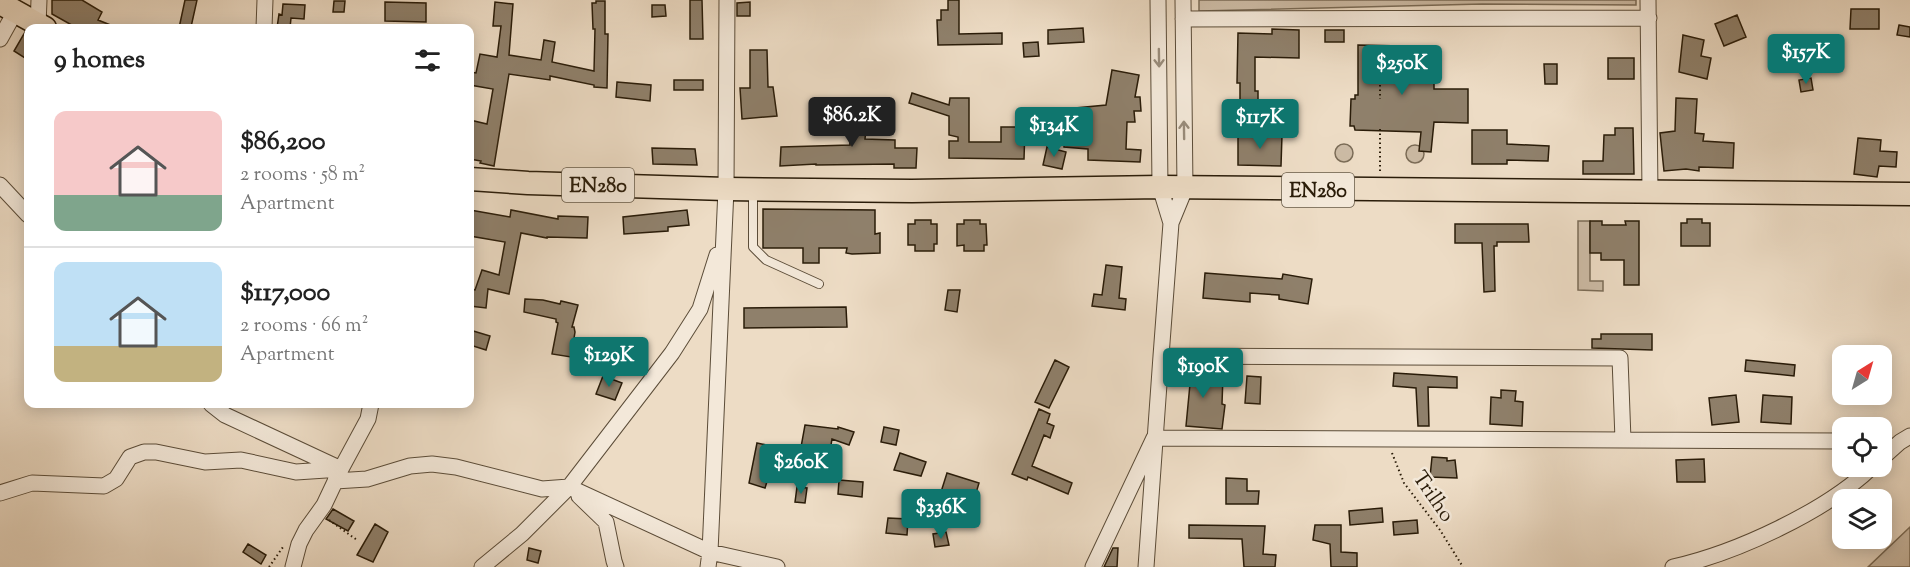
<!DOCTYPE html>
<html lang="en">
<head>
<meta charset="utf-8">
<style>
	:root { --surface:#fff; --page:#f2f2f2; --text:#222; --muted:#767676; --line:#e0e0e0; --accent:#0f766e }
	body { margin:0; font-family:"Sorts Mill Goudy",serif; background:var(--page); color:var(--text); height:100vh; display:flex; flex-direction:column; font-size:22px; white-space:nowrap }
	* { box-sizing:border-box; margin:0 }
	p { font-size:20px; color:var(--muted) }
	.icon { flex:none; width:33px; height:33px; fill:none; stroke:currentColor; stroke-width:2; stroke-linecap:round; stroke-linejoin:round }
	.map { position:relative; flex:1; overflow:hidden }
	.side { position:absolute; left:24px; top:24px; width:450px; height:384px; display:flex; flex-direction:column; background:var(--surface); border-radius:12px; box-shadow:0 3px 15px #0003 }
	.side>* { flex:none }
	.needle { width:39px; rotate:37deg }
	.tools { position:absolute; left:1832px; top:345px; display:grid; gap:12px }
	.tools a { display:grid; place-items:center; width:60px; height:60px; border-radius:12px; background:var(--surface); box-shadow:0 3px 15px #0003; font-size:30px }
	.price { position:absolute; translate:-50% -51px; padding:0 14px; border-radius:6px; background:var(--accent); color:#fff; font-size:20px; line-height:39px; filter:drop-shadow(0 2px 3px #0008) }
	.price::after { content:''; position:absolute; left:50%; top:36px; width:18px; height:14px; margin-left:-9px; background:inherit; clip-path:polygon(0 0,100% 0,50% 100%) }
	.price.current { background:#222; color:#fff }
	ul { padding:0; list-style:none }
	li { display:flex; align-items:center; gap:18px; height:150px; padding:0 30px }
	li+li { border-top:2px solid var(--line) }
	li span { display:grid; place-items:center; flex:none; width:168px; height:120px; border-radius:12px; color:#555 }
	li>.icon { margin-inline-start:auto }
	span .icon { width:72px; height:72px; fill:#fffc; stroke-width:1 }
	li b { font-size:26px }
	h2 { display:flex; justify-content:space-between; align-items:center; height:72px; padding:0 30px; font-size:26px }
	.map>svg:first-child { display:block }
</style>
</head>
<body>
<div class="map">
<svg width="1910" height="567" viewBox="0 0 1910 567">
	<rect width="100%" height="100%" fill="#eddcc5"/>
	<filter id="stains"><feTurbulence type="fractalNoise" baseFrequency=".00333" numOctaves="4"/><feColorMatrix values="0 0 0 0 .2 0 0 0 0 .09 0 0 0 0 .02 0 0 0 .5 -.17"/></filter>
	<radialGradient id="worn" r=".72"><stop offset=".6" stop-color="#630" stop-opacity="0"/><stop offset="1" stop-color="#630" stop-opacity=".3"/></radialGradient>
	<!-- green -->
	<path fill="#ccbba5" stroke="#7b6c57" stroke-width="1.5" d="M1199,0H1636V5L1482,4L1199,11Z
		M1335 153a9 9 0 1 1 18 0a9 9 0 1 1-18 0Z
		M1406 154a9 9 0 1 1 18 0a9 9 0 1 1-18 0Z
		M1578,221H1590V281H1603V291L1578,290Z
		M1910,527V567H1868Z"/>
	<!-- building -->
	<path fill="#8f806b" stroke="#2a1c09" stroke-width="1.5" d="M52,0H82L102,12L98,20L118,28H77L52,14Z
		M185,0H197L191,27L179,28Z
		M690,0H702L703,39H690Z
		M948,0H959V34L1002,33V44L938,45L937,20H941V10H948Z
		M334,1H345L344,12H333Z
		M596,1H605V34H608L607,88L594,87V85L550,76V80L509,74L494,166L480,163L481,161L470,159V120L487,124L493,89L470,85V72L476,73L480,54L497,57L501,26H493L495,2L513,4L509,55L541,60L544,40L555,42L552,62L594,71L595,29H593L592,3H596Z
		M385,2L426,3V22L385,21Z
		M750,2V16H737V3Z
		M283,4L305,5L304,19L291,18L290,28H277L279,14L282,15Z
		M652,5H665L666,16L652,17Z
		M1851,9H1879V29H1850Z
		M1737,15L1746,37L1724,46L1715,24Z
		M1899,25L1910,27V37L1897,35Z
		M1083,28L1084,42L1048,44V30Z
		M1272,29L1299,30V58L1255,57V91H1258V103L1240,102V83H1237L1238,33L1272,34Z
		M1325,30H1344V42H1325Z
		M25,32L28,34V60L14,51Z
		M1683,35L1704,40L1701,56L1711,58L1707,79L1679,72Z
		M1038,42L1039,56L1024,57L1023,43Z
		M1358,45L1402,46V67H1434V89H1468V123L1434,122L1431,152L1419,151L1421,132L1355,130L1354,126H1350L1351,99H1355V95H1358Z
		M750,50H767L768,87H773L777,116L742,119L740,88H750Z
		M1608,58H1634V79H1608Z
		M1544,64H1557V84H1545Z
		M1112,70L1139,75L1135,97H1140L1141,111H1134L1135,122H1127L1126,149L1141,150L1140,162L1088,160V149L1064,147L1065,109L1106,105Z
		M1811,78L1813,90L1801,92L1799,80Z
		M674,80H703V90H674Z
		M617,82L651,85L650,101L616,97Z
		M912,93L949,105L950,98H969V142H1001V127H1025L1024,159L949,158V141H958V137L949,135V116L909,103Z
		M1676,98L1697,99L1695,133L1704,134L1703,141L1734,143L1733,168L1699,167V171L1686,169L1664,171L1660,133L1675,131Z
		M845,105L868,107L865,139L895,140V148H917L916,168H894V164L816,165V164L780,166L781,147L850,145L848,123H843Z
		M1615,128H1633L1634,174H1583V161H1603L1604,135H1615Z
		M1472,130H1507V144L1549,146L1548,161L1507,160V164H1472Z
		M1238,134L1282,135L1281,166L1238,165Z
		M1858,138L1881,140L1880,151L1897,152L1896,167L1879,166L1877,177L1854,174Z
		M1047,147L1066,152L1062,169L1043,165Z
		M652,148L695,149L697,165L653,164Z
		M763,209L875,210V234L880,233V253L852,254L846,253L847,248H819V263H803V248H763Z
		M470,210L510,217L511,210L558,219V216L588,217L587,238L547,237V238L521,233L509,294L488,289L486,308L470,306V289L475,290L482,270L499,275L505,242L470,236Z
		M687,210L689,225L668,227V231L624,234L623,217Z
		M1687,219H1702V223H1710V246H1681V223H1687Z
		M915,220H931V224H937V244H934V251H915V245H908V224H915Z
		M964,220H980V224H986L987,245H984V251H964V245L957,246V224H964Z
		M1590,221H1602V225H1626L1625,221H1639V285H1624V260H1601V253H1590Z
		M1455,224H1528L1529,242H1497V246H1494L1495,291L1484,292L1482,243H1455Z
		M1106,265L1122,267L1119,298L1126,299L1125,310L1092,306L1094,294L1102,295Z
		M1205,273L1282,279L1283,274L1312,279L1308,304L1279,299V295L1250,293V302L1203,298Z
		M948,290H960L957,312L945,310Z
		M525,299L543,300L560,304L561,301L578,305L572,327H574L575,332L571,357L552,354L558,323L556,322V319L524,312Z
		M846,307L847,327L744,328V308Z
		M470,330L490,336L486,350L470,345Z
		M1601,334H1652V350L1592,348V339H1601Z
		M1055,360L1069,367L1049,408L1035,402Z
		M1746,360L1795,365L1794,376L1745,371Z
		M1170,372L1223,375L1222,404L1225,405L1222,429L1186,426L1190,384L1169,383Z
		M1394,373L1457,377V388L1428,387L1429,426H1418L1416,388L1393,386Z
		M603,376L622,383L615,400L596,394Z
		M1247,376L1261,377L1260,404L1245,403Z
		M1501,390L1516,391L1515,401L1523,402L1522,426L1490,424L1491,397L1501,398Z
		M1736,395L1739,422L1712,425L1709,398Z
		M1763,395L1792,397L1791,424L1761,422Z
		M1039,409L1050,414L1047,423L1054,426L1050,438L1044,435L1032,466L1072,483L1068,494L1028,477L1027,480L1012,474Z
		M805,425L838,429V427L854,432L849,445L832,439L830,451L801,447Z
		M884,427L899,430L896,445L881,442Z
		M757,443L772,446L770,461L773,462L765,488L749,483Z
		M900,453L926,462L921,476L894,470Z
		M1432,457L1447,458V461L1455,460L1457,478L1430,477Z
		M1704,459L1705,482H1677L1676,460Z
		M947,473L979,483L973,503L941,492Z
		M1226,478L1247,479V491H1259L1258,504H1226Z
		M839,480L863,482L862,497L838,494Z
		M797,487L807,488L805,503L795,502Z
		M1382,508L1383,522L1350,525L1349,511Z
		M333,509L354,521L348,531L326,519Z
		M888,518L908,519L907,535L886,533Z
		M1417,520L1418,533L1394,535L1393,522Z
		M375,524L388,532L373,562L357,555Z
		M1189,525L1265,526L1263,554L1276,555L1275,567H1244L1242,539L1189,538Z
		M1315,525H1341V552L1357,553V567H1331L1330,544L1313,540Z
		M946,532L949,545L935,547L933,534Z
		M248,544L266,555L261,564L243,552Z
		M529,548L541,551L538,563L527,560Z
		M1113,548H1118L1117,567H1104Z"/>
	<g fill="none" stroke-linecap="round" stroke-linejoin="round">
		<!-- lane casing -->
		<g stroke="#5b4c38" stroke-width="10">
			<path id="lane" d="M753,191V247L766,260L819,284"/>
		</g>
		<!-- street casing -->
		<g stroke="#5b4c38" stroke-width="17">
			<path id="street" d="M1158,0L1160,187L1171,223
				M1183,0L1185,189L1171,223L1161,356L1620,358L1623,440
				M1648,0L1650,193
				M1183,19L1649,18
				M38,25L39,0
				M264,28L265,0
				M0,39L15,12
				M0,185L28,215
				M211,404L225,415L341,469
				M1881,459L1900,442L1910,436
				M335,481L367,479L410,466L432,464L456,467L542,489L569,487L710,552L777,567
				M0,493L32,483L104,486L116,479L130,457L144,452H156L205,462L241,460L296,472L341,469
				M579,496L606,522L614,561L616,567
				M293,567L299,544L306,530L324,505L341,469L368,419L371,404
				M482,567L522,534L569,487L672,353L700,309L717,255
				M708,567L710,552L726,189L727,0
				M1093,567L1154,438L1842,441
				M1146,567L1161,356
				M1673,567C1736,553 1827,511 1873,466"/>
		</g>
		<!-- primary casing -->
		<g stroke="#2a1c09" stroke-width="25">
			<path id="primary" d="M0,3L45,28
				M470,179L528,183L726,189L912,191L1160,187L1910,194"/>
		</g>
		<!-- path -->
		<path stroke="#2a1c09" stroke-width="2" stroke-dasharray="1.5 3" stroke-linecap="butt" d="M1380,76V99
			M1380,171V127
			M1392,453L1404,483L1440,530L1463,567
			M329,520L357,540
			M269,567L283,547"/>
		<!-- lane -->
		<use href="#lane" stroke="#f3e8d9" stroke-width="8"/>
		<!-- street -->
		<use href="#street" stroke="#f3e8d9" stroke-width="15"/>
		<!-- primary -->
		<use href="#primary" stroke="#eddcc5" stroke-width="22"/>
	</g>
	<!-- one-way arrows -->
	<defs><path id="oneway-shaft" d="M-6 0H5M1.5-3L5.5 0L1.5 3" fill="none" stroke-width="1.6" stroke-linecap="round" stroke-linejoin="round" transform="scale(1.5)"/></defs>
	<g stroke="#998c7b">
		<use href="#oneway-shaft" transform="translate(1159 58) rotate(89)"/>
		<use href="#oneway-shaft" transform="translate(1184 130) rotate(-91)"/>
	</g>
	<g text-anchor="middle" stroke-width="5" stroke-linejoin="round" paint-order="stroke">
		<!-- shield labels -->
		<g fill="#f3e8d9" stroke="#665947" stroke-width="1.5">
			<rect x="562" y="168" width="72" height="34" rx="4.5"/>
			<rect x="1282" y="173" width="72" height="34" rx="4.5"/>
		</g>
		<g font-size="20" font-weight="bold" fill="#2a1c09">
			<text x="598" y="192">EN280</text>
			<text x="1318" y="197">EN280</text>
		</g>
		<!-- street labels -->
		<g font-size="21" fill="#2a1c09" stroke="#f3e8d9">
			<text transform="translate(1434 496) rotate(55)" y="7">Trilho</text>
		</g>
	</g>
	<rect width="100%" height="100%" filter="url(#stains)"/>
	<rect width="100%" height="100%" fill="url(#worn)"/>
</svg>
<div class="tools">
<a><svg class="needle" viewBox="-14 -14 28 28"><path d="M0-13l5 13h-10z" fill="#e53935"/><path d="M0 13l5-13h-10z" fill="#767676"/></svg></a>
<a><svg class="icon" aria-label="locate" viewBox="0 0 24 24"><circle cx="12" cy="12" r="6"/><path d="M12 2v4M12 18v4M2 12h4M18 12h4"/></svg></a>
<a><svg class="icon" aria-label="layers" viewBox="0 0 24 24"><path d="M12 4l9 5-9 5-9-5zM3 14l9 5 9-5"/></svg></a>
</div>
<b class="price" style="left:1806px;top:85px">$157K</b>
<b class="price" style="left:1402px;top:96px">$250K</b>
<b class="price current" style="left:852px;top:148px">$86.2K</b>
<b class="price" style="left:1260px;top:150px">$117K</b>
<b class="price" style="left:1054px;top:158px">$134K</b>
<b class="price" style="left:609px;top:388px">$129K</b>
<b class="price" style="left:1203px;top:399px">$190K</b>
<b class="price" style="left:801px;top:495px">$260K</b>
<b class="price" style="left:941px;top:540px">$336K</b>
<section class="side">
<h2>9 homes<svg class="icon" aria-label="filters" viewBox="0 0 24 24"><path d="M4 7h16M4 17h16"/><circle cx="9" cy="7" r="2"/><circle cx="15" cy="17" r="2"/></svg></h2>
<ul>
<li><span style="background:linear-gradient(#f6c9c9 70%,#7fa58c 0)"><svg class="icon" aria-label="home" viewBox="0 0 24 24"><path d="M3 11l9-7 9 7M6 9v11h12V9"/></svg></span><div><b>$86,200</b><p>2 rooms · 58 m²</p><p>Apartment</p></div></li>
<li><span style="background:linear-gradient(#bfe0f5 70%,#c2b280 0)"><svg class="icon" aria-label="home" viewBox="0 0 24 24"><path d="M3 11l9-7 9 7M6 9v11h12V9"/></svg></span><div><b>$117,000</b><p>2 rooms · 66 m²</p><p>Apartment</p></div></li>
</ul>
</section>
</div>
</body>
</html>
